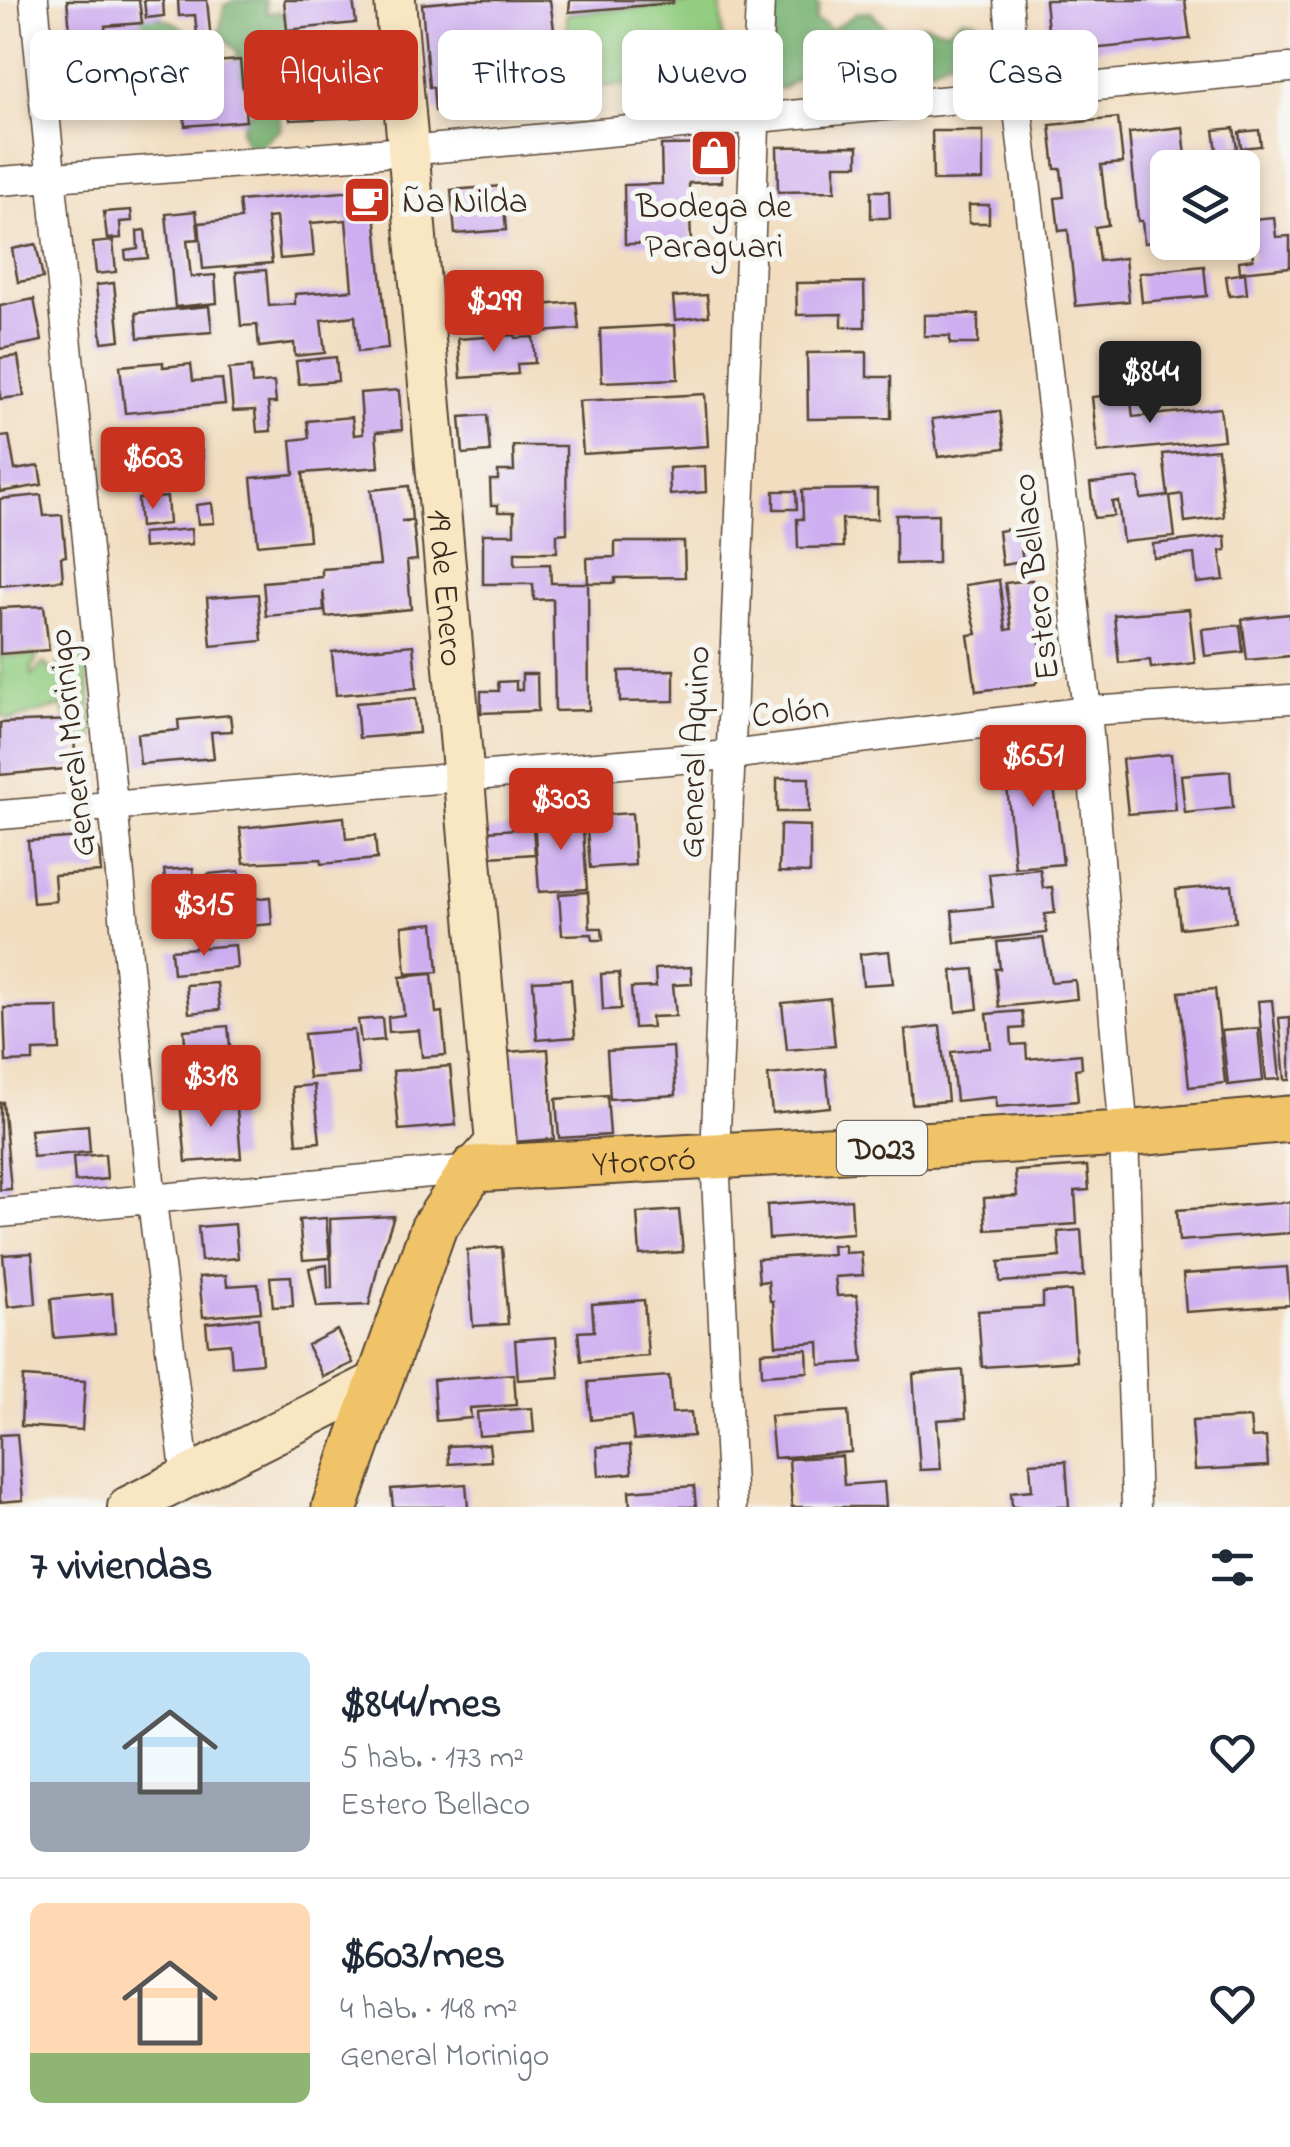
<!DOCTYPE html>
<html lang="es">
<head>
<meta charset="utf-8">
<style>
	:root { --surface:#fff; --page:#f2f2f3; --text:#1f2937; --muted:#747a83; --line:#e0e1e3; --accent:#c8321e }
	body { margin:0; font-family:"Indie Flower",sans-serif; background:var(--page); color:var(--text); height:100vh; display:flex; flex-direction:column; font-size:38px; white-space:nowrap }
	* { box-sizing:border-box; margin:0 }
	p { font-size:32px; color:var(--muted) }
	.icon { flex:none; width:55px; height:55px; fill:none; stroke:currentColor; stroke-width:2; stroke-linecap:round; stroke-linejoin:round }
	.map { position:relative; height:1507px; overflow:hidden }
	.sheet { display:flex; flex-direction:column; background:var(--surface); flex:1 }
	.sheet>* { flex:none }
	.guide { position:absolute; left:30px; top:30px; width:1230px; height:90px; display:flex; gap:20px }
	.tools { position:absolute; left:1150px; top:150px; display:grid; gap:20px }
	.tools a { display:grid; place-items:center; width:110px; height:110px; border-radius:15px; background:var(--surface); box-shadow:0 5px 15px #0003; font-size:50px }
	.price { position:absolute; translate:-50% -85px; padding:0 22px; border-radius:10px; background:var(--accent); color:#fff; font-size:32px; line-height:65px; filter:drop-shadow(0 2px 5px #0008) }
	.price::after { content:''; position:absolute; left:50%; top:60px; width:30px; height:22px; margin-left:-15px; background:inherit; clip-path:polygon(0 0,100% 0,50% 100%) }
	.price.selected { background:#222; color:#fff }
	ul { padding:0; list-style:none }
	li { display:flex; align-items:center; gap:30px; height:250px; padding:0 30px }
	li+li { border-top:2px solid var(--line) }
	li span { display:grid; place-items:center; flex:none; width:280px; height:200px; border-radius:15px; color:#555 }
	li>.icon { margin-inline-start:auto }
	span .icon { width:120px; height:120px; fill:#fffc; stroke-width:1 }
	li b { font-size:42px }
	h2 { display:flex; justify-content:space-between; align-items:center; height:120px; padding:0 30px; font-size:42px }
	.pill { padding:0 35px; border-radius:15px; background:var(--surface); box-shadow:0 5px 15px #0003; font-size:35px; line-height:90px }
	.pill.selected { background:var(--accent); color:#fff }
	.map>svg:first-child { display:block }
</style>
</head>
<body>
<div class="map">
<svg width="1290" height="1507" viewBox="0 0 1290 1507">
	<rect width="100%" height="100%" fill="#f6f6f2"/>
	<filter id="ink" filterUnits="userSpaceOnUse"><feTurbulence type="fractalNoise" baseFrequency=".01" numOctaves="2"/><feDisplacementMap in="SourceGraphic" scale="20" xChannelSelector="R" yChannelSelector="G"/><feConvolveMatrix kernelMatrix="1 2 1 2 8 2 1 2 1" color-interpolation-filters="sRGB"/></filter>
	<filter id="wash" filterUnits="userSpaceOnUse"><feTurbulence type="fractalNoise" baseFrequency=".0048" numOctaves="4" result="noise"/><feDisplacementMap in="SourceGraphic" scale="40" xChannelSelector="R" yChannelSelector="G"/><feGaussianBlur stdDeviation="2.25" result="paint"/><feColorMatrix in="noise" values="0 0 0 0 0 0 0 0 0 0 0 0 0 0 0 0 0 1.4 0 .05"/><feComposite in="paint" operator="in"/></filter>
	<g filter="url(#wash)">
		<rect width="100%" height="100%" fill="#f2ddc0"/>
		<!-- green -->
		<path fill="#93cd81" stroke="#677c50" stroke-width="2.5" d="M720,1L726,76L573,89L566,14Z
			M64,643L74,660L86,657L94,739L74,740L62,706L10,720L0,714V656L38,655L32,668V676L44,663L56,675Z"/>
		<!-- forest -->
		<path fill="#76b06f" stroke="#586d46" stroke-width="2.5" d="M235,0H265L267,13L280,12L299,22C279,45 255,65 237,89L231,63L239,53L219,33L225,5Z
			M770,0H813L819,6L815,21L825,24L830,31L857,13L871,12L889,32L924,24L947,30L963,18L975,20L988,29L983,49L964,60H947L932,68L915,65L899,73L878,69L855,76L807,77L797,78L784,88L773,89L768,85Z
			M145,14C177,20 201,29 185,67L139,75L138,53L91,57L76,62L68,56L82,48L101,49Z
			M542,57C563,60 570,67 565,89C534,103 516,85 486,94L477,79L495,72L517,74Z
			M263,106L279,113L281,129L260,146L247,145L241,131L246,115Z"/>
		<g id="blocks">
			<!-- building -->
			<path fill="#ceaef0" d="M67,0H139L142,23L105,26L107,48L72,51Z
				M144,0H163L164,16L146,18Z
				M178,0H207L213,62L240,60L246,121L185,126L183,92L146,95L147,104L82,110L79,75L200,64L195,15L179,16Z
				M284,0H353L356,23L287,30Z
				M465,0H550L558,59L517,63L518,69L491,71L494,106L435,111L433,87H429L422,4Z
				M570,0H673V3L569,12Z
				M1045,0H1185L1190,39L1061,52L1049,41Z
				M366,48L370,89L358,90L361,117L290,120L284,55Z
				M1118,118L1123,163L1101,165L1108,225L1095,227L1099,261L1125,258L1129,301L1076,306L1068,230L1059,231L1055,198L1064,197L1061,169H1055L1050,125Z
				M1183,127L1187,168H1168V240L1144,243L1142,221H1138L1129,133Z
				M1234,128L1237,149L1217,151L1214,130Z
				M1259,130L1261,146L1241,148L1239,132Z
				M932,131H983V180L933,181Z
				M722,144V182L689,183L691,243L625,244L624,185L662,184L661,145Z
				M858,146V165H835V191L778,192L777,147Z
				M502,186L506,230L455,234L451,190Z
				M871,191H889L890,218H871Z
				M343,192H364L374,201L388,349L358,352L355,316L321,320L325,353L295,356L294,343L259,347L257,325L241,326L236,272L266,270L269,306L295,304V294L352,290L346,220L311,223L314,256L280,259L276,217L267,218L272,263L203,269L199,223L241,219L239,201Z
				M969,205H989V223H969Z
				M131,210L132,221L120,222L121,238L107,239L104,212Z
				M196,211L199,239L187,240L191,277L215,275L217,303L175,307L166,214Z
				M1274,217L1276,237L1290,236V267L1240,272L1239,261L1253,259L1251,240L1242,241V220Z
				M145,230L148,258L126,260L125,251L138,249L137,231Z
				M113,241L116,272L96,274L93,243Z
				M36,244L43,278L18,282L12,249Z
				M1204,266L1207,296L1142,302L1139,273Z
				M1245,273L1247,294L1229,296L1226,276Z
				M864,282L865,327H842V314L797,315L796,283Z
				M114,283L120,340L102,342L96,285Z
				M707,295L709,316L675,320L673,297Z
				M34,299L42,341L0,349V306Z
				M576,302L579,329L517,334L514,307Z
				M209,306L212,332L138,338L136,313Z
				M978,314V344H950V336H924V315Z
				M675,325L678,379L602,382L600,329Z
				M515,335V338L533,337L535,363L517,364L518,374L461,378L458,339Z
				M867,352V377H891V418L808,419L807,353Z
				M18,356L24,396L0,399V358Z
				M336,357L338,381L299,384L296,361Z
				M163,362V367L191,364L193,381L222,379L225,404L125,413L120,366Z
				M251,367L252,384L274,382L276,403H268L271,431L257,432L255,410L233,411L229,369Z
				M399,390L402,430L376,432L379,467L303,473L309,540L258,545L251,478L294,474L291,440L309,438L307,421L352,417L354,435L363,434L360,393Z
				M1130,393L1133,417L1220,408L1224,440L1098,453L1092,397Z
				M705,394L708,446L583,454L579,401Z
				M1000,411L1005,448L938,457L932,419Z
				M487,415L490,452L463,454L460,417Z
				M9,436L15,470L39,466L42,485L0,492V437Z
				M513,446H566L567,533L557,534V552H515V565L550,564L551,583H588L587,558L615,557V542H684L685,577L615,578V583H588L589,710L555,711L553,599L534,600L533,584H483V534H514V512H498V505H491L490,480H498V471H514Z
				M1218,449L1224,517L1185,522L1182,494L1170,496L1175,537L1123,542L1118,501L1112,502L1114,516L1094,518L1090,483L1139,478L1141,499L1168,496L1163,454Z
				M202,451L204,481L128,488L125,458Z
				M705,466L706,492L670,495L669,468Z
				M409,486L412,520L401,521H413L417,560L407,561L411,609L326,617L323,590L324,611L266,616L263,582L322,577V569L380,565L371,490Z
				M877,489V519H842L843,547L798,548L797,519H803L802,490Z
				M774,491H796L797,509H774Z
				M41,495L44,516L62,515L66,556L61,557L63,580L0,586V499Z
				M167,497L169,524L140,527L138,499Z
				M212,503L214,523L198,524L196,505Z
				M938,514V563L896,564V515Z
				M1018,528L1023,562L1002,565L998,531Z
				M191,529L192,544L143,548L142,533Z
				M1225,536L1226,550L1220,551L1224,580L1197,583L1194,554L1154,558L1153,544Z
				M999,580L1006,630L1012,629L1005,583L1032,580L1044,672L1035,684L976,691L968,635L977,634L965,585Z
				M258,594L262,641L211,646L207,598Z
				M44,606L49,650L0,654V608Z
				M1189,609L1195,663L1151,668L1150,660L1119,663L1114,615Z
				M1290,614V656L1247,660L1242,619Z
				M1240,625L1243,652L1205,656L1202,629Z
				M413,645L417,688L336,695L332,652Z
				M674,670V701L620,702L619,671Z
				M522,674H537L538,711L481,713V691H499L498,682L516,681V690H522Z
				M416,698L419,733L359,738L356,703Z
				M230,715L232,731L211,732L214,758L140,764L137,734L179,730L178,720Z
				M73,720L76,768L0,775V723Z
				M1050,751L1063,864L1015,868L1004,755Z
				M1171,754L1176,810L1128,814L1122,759Z
				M1230,771L1233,808L1185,813L1181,775Z
				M777,778H809V812H777Z
				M632,813L635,865L590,868L586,816Z
				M582,814L587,889L539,892L534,818Z
				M344,817L346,839L375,836L377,859L321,864V859L244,863L240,828Z
				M780,825L810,826V873L779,872Z
				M533,828L535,854L489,857L487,831Z
				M81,837L99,850L101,872L54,875L56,901L33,903L28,841Z
				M193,868L196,903L168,906L164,870Z
				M1040,869L1043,888L1052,887L1055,913L1045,914L1047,933L955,943L952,911L993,907L989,874Z
				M239,871L242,900L270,897L272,924L238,927L214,909L208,874Z
				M1232,885L1236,922L1180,928L1176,890Z
				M588,892L590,928H602L603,940H593L592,934L562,935L559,894Z
				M434,923L438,972L406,974L402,926Z
				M1043,938L1051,982L1075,980L1077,999L999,1007L995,969H1000L997,942Z
				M235,945L237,968L173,974L171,950Z
				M889,951L893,983L863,985L860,954Z
				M691,967L692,984L673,985L676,1016L651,1017L652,1027L634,1028L631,988L656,987L655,969Z
				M974,969L978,1009L956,1012L952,971Z
				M619,973L621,1009L603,1010L601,974Z
				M432,974L436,1013L442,1012L446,1055L422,1057L419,1030L389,1032L388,1017L404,1015L400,977Z
				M571,979L575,1037L537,1040L533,981Z
				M217,983L220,1010L189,1013L186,985Z
				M1215,989L1225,1083L1189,1087L1179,992Z
				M830,998L835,1046L787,1050L782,1003Z
				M1272,1000L1280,1079L1266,1080L1258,1001Z
				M58,1007L60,1050L33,1051V1061L6,1062L4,1008Z
				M1022,1011L1024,1028L1011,1029L1012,1045L1026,1044L1027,1059L1081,1054L1082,1068L1075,1069L1078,1101L996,1107V1097L956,1101L951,1052L991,1048L987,1014Z
				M1290,1017V1080H1285L1279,1018Z
				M382,1018L384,1040L361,1042L358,1020Z
				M228,1026L233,1076L188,1080L184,1030Z
				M940,1026L948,1101L912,1104L905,1030Z
				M1258,1028L1263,1081L1228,1085L1222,1031Z
				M354,1030L359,1074L309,1078L304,1034Z
				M673,1047L676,1095L610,1099L607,1051Z
				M548,1049L554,1139L513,1142L507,1052Z
				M450,1066L456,1125L399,1130L393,1071Z
				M826,1069L830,1107L772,1113L768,1075Z
				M314,1085L320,1142L297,1144L292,1087Z
				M607,1095L610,1135L559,1138L556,1099Z
				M236,1097L241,1158L186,1162L180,1102Z
				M3,1102L11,1189L0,1190V1103Z
				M88,1125L90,1152L33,1157L30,1130Z
				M105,1154L107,1179L75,1182L73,1157Z
				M1087,1166L1089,1190L1075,1191L1077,1224L986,1230L984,1198L1017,1196L1015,1171Z
				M851,1199L853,1233L769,1239L767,1205Z
				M1290,1202V1233L1179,1241L1177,1210Z
				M679,1210L683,1252L640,1255L637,1213Z
				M394,1216L380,1257L369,1305L317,1307L309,1268L327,1265L328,1288H332L330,1219Z
				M326,1218L330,1258L303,1260L299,1220Z
				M235,1224L238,1258L201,1261L198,1227Z
				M1081,1230L1084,1276L1000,1282L999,1262L1060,1257L1058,1232Z
				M845,1245V1253L861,1252L863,1275L835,1277L837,1296L857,1295L863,1362L820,1365L819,1342L776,1345L773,1301H770L768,1281L759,1282L757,1259L833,1254L832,1246Z
				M502,1247L508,1324L473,1326L467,1250Z
				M32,1253L36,1304L8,1307L3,1255Z
				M1287,1267L1290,1305L1186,1312L1183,1274Z
				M226,1275L227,1286L258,1284L261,1312L203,1317L199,1277Z
				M291,1276L293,1306L273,1307L270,1277Z
				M1071,1291L1076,1361L982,1367L978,1311L1043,1307V1293Z
				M112,1293L115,1333L54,1338L51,1299Z
				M644,1300L648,1356L581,1361L578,1332L594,1331L592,1304Z
				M258,1318L262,1363L232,1366L230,1343L208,1345L206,1323Z
				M337,1330L353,1363L323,1377L307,1345Z
				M556,1337L559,1377L518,1380L515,1340Z
				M807,1349L808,1372L762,1375L761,1352Z
				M963,1370L966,1418L937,1420L941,1469L920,1470L913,1374Z
				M514,1374L516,1405L470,1408L471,1418L436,1421L433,1380Z
				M669,1376L672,1413L691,1412L693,1436L634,1440L631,1416L591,1420L588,1382Z
				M23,1377L85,1381L82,1430L21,1426Z
				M532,1408L534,1432L479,1436L477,1412Z
				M848,1411L851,1452L774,1458L770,1416Z
				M1250,1418L1252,1438L1266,1437L1268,1466L1195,1470L1192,1421Z
				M17,1434L23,1500L0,1502V1435Z
				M489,1444L491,1461L449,1464L448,1446Z
				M630,1445L632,1473L599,1476L597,1447Z
				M842,1456L844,1485L884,1482L886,1507H792L789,1459Z
				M1066,1461L1069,1507H1012L1011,1492L1032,1490L1030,1463Z
				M466,1484L468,1507H393L391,1489Z
				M694,1486L696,1507H630L629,1491Z"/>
		</g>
	</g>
	<g filter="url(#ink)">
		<use href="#blocks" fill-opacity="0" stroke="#564536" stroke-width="2.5"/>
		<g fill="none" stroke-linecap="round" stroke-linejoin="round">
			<!-- street casing -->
			<g stroke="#564536" stroke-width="31">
				<path id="street" d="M34,0L152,1201L186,1478
					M1008,0L1016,93L1087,711L1124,1134L1136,1507
					M0,181L407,151L1290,68
					M0,815L730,755L1087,711L1290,699
					M0,1213L473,1169
					M732,1507L715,1157L760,0"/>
			</g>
			<!-- secondary casing -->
			<g stroke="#564536" stroke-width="44">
				<g id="secondary">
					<path id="s1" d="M395,0L496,1143L473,1169"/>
					<path d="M128,1507L382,1379"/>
				</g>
			</g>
			<!-- primary casing -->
			<g stroke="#564536" stroke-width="49">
				<g id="primary">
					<path id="s2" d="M335,1507L433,1229L473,1169L1124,1134L1290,1119"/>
				</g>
			</g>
			<!-- street -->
			<use href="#street" stroke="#fff" stroke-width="28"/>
			<!-- secondary -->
			<use href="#secondary" stroke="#f9e7c3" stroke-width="40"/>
			<!-- primary -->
			<use href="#primary" stroke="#f0c369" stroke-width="45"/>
		</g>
	</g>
	<!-- icons -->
	<defs>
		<g id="shop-square" transform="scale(2.5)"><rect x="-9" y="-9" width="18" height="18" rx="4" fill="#c8321e" stroke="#f6f6f2"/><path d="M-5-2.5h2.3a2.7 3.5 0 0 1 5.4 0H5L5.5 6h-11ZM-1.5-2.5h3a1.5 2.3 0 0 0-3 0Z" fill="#fff"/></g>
		<g id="cafe-square" transform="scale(2.5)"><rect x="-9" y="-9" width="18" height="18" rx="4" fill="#c8321e" stroke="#f6f6f2"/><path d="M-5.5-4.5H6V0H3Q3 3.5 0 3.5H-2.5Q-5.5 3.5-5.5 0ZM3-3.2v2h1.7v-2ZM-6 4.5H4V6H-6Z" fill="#fff"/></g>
	</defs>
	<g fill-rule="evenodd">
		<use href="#shop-square" x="714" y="153"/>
		<use href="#cafe-square" x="367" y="200"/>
	</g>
	<g text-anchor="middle" stroke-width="10" stroke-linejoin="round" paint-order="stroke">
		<!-- shield labels -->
		<rect fill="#f6f6f2" stroke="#73675e" stroke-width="2.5" x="837" y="1121" width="90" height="54" rx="8"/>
		<g font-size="32" font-weight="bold" fill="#3b2a1e">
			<text x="882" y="1159">D023</text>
		</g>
		<!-- poi labels -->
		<g font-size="35" fill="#3b2a1e" stroke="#f6f6f2" text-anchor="start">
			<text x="402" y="212">Ña Nilda</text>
			<text x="714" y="217" text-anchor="middle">Bodega de<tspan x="714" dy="40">Paraguari</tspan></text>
		</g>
		<!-- street labels -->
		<g font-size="35" fill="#3b2a1e" stroke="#f6f6f2">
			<text transform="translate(1034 577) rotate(-97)" y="12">Estero Bellaco</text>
			<text dy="12" stroke="none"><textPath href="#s1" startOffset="590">19 de Enero</textPath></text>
			<text transform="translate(790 710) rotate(-7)" y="12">Colón</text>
			<text transform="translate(70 743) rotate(-96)" y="12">General Morinigo</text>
			<text transform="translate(693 752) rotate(-88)" y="12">General Aquino</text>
			<text dy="12" stroke="none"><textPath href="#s2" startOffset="538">Ytororó</textPath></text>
		</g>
	</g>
</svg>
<div class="tools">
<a><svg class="icon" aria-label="layers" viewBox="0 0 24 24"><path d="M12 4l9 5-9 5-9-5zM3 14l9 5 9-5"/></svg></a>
</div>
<b class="price" style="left:494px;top:355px">$299</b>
<b class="price selected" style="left:1150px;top:426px">$844</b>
<b class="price" style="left:153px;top:512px">$603</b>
<b class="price" style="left:1033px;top:810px">$651</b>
<b class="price" style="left:561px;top:853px">$303</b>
<b class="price" style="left:204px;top:959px">$315</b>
<b class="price" style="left:211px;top:1130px">$318</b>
<div class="guide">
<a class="pill">Comprar</a>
<a class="pill selected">Alquilar</a>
<a class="pill">Filtros</a>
<a class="pill">Nuevo</a>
<a class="pill">Piso</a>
<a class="pill">Casa</a>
</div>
</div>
<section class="sheet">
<h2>7 viviendas<svg class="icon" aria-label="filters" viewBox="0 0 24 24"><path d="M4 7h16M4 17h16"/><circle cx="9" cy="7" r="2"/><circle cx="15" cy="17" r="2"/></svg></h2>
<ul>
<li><span style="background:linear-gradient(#bfe0f5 65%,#9aa5b1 0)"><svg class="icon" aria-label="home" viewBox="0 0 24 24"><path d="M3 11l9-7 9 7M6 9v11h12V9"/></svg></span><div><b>$844/mes</b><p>5 hab. · 173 m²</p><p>Estero Bellaco</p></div><svg class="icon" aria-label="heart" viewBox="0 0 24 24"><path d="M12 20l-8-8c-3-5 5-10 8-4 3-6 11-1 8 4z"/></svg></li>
<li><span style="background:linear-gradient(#ffd9b3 75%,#8fb573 0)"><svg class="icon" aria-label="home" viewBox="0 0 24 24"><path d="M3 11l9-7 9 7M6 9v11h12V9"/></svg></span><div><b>$603/mes</b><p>4 hab. · 148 m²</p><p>General Morinigo</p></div><svg class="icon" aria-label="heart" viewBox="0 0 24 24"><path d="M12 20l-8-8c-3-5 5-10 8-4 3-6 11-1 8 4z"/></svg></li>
</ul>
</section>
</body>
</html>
